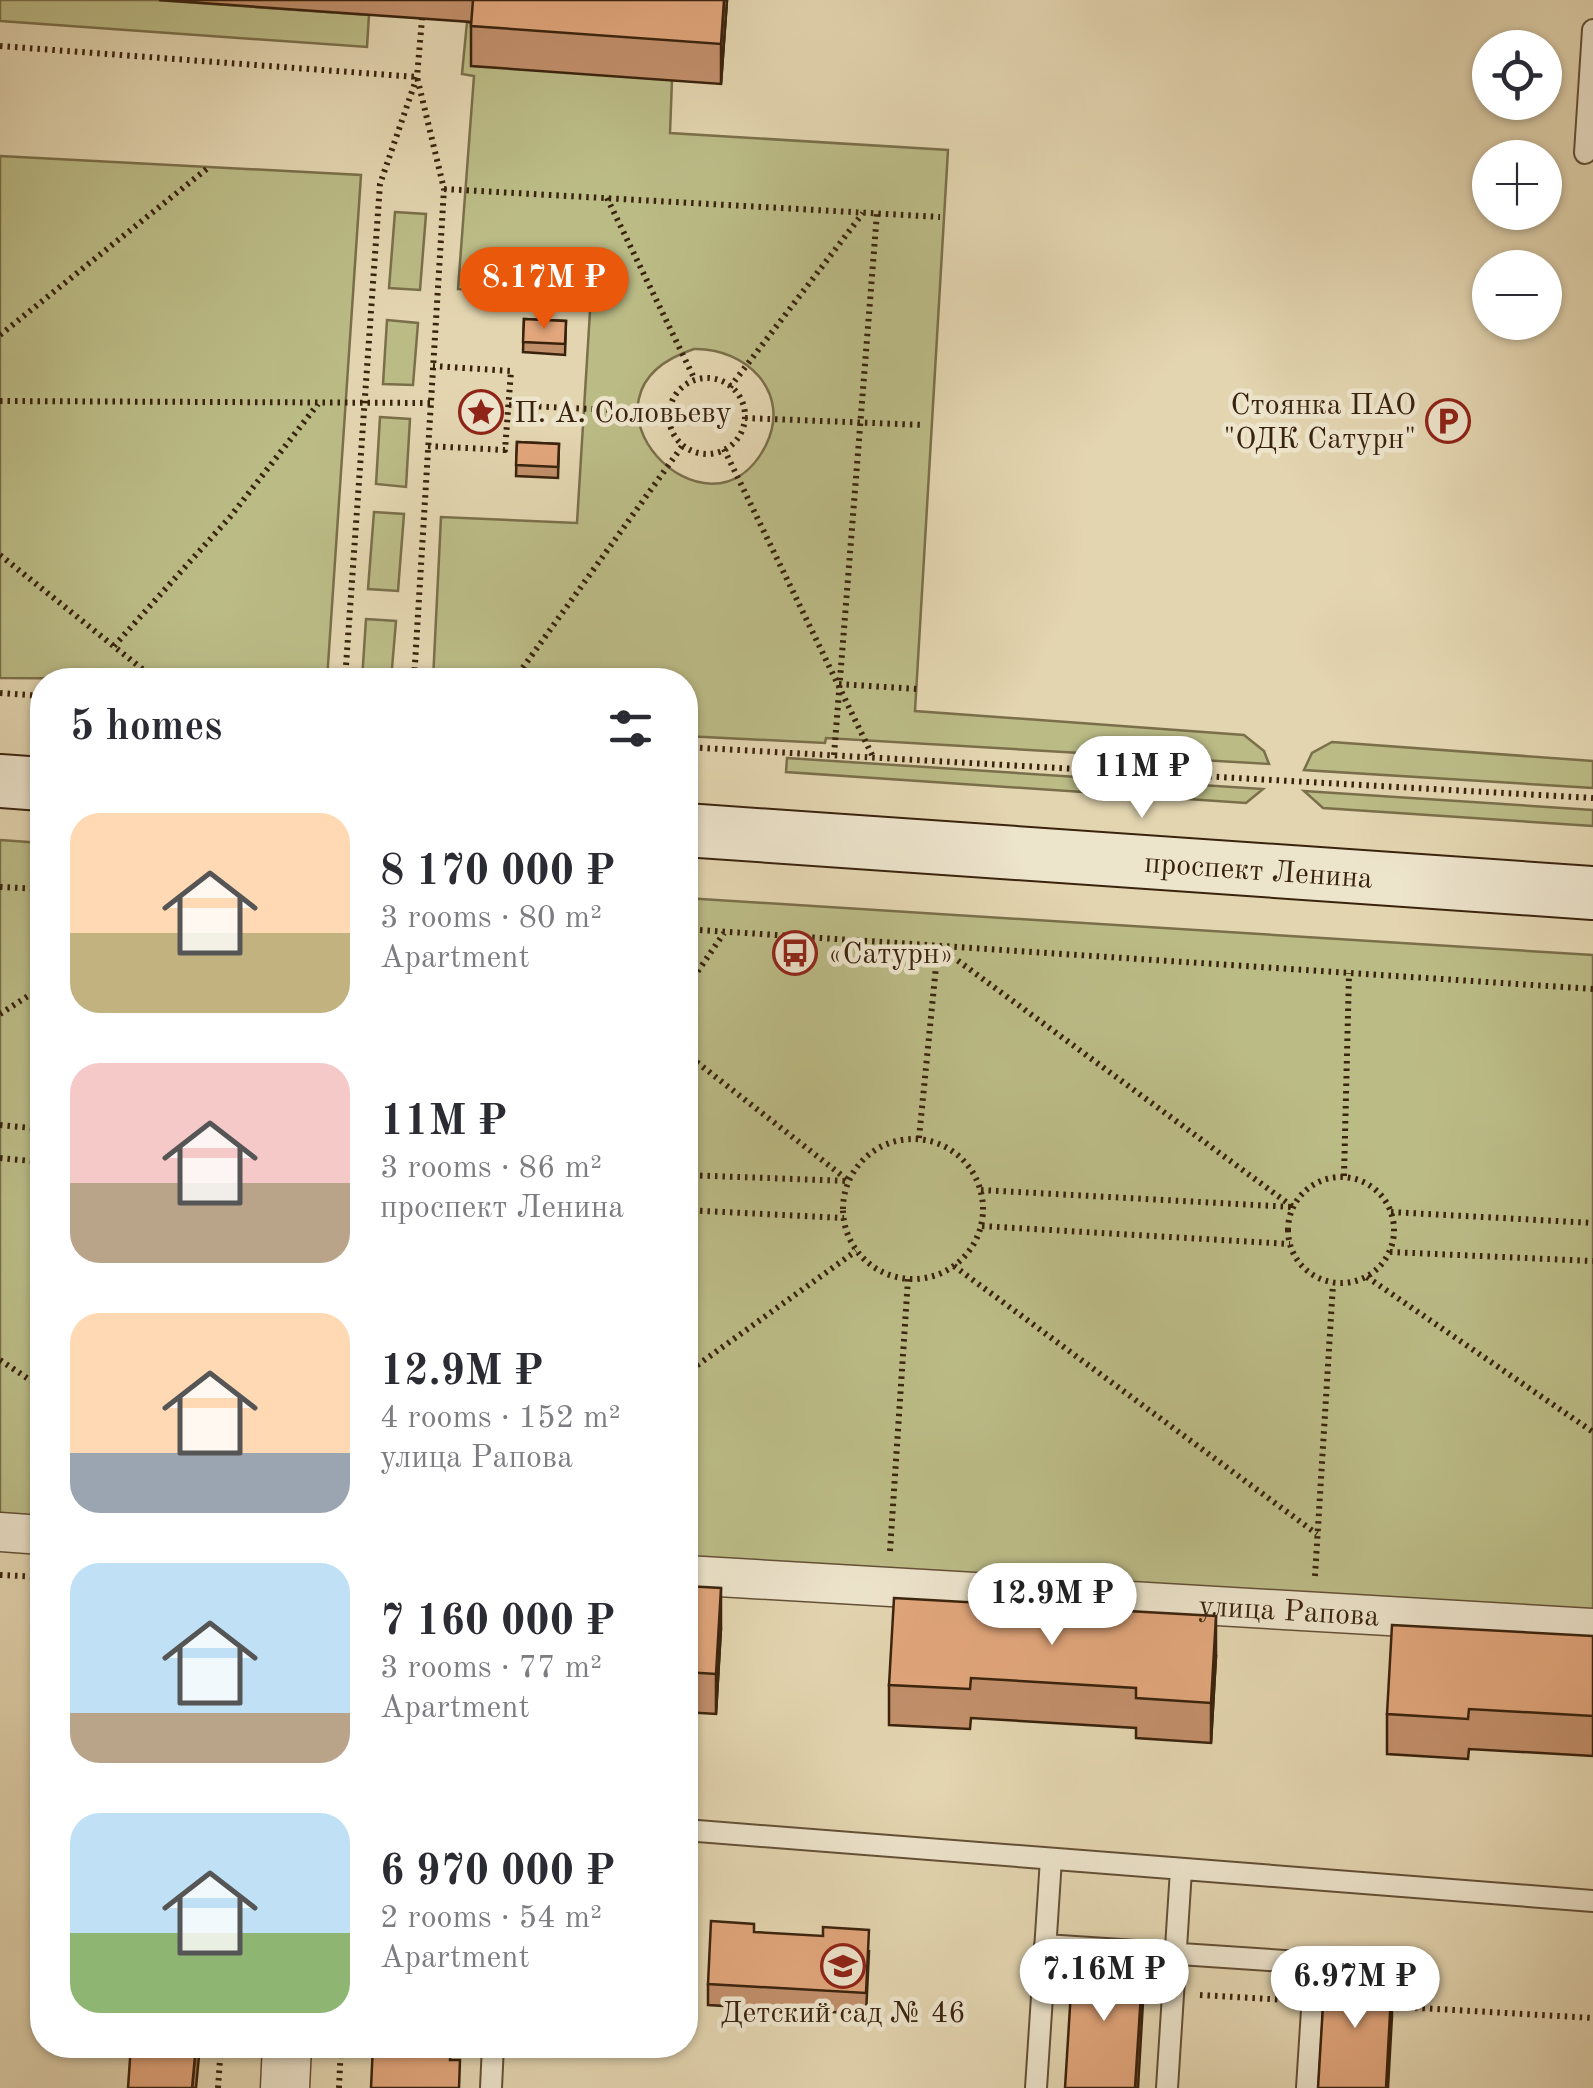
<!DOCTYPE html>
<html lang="en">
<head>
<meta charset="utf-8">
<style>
	:root { --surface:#fff; --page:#f2f2f3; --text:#2b2b33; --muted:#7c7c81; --accent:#ea580c }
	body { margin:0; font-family:"Old Standard TT",serif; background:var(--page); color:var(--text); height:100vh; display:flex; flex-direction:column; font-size:38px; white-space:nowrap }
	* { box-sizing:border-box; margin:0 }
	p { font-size:32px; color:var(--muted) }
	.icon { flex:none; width:55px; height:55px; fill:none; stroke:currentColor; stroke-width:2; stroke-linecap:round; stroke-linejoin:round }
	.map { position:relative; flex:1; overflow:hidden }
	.drawer { position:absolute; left:30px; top:668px; width:668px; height:1390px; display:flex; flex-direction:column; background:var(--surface); border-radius:40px; box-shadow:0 2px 8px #0004 }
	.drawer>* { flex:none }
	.controls { position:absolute; left:1472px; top:30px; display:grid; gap:20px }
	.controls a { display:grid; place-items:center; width:90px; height:90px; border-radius:50%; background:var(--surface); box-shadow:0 2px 8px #0004; font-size:50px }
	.price { position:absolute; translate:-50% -85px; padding:0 22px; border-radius:35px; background:#fff; color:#222; font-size:32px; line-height:65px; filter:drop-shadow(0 2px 5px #0008) }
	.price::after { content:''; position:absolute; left:50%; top:60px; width:30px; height:22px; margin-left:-15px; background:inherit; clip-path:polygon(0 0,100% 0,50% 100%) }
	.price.on { background:var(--accent); color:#fff }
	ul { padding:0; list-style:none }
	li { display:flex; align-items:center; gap:30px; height:250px; padding:0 40px }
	li span { display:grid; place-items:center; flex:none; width:280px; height:200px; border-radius:30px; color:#555 }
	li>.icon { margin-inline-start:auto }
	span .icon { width:120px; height:120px; fill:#fffc; stroke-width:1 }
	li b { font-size:42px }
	h2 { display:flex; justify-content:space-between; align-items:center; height:120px; padding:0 40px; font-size:42px }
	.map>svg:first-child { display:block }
</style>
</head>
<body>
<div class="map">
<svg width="1593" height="2088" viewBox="0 0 1593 2088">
	<rect width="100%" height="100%" fill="#e3d5b0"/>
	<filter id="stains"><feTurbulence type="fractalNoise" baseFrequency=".002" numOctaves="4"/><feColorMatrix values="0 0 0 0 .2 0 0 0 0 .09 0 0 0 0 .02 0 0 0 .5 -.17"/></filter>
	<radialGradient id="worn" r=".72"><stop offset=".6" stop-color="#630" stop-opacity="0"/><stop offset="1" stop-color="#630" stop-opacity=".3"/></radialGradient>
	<!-- green -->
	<path fill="#bbbb86" stroke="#7a6f4a" stroke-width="2.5" fill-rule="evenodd" d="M0,0H155L369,15L367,47L0,21Z
		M467,22L672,80L670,133L948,150L915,711L1244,735L1264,751L1269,764L826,738L825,743L685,736V680H433L441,517L577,523L591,295L458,289L474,76L462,74ZM694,349C746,348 792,392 766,445C710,557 555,395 694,349Z
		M0,156L361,175L327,680L0,678Z
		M395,212L426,214L420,290L389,288Z
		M387,320L418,323L413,385L383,384Z
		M380,417L410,419L406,487L376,484Z
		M374,512L404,514L398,591L368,589Z
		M366,619L396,621L391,680H362Z
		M1332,742L1593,761V788L1304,770L1312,753Z
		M787,758L1263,789L1246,803L786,772Z
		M1304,791L1593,810V826L1323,808Z
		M0,840L42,843V1519L0,1516Z
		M685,898L1593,955V1615L685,1561Z"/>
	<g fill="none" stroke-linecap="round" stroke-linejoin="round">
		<!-- service casing -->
		<g stroke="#645036" stroke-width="24">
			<path id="service" d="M1585,153L1593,30
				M685,1830L1593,1901
				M1045,1945L1315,1963L1307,2088
				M491,2088L493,2045
				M1036,2088L1051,1859
				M1167,2088L1181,1870"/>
		</g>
		<!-- minor casing -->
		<g stroke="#645036" stroke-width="41">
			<g id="minor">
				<path d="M0,1532L42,1535"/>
				<path id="s1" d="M685,1575L1593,1628"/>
			</g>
		</g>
		<!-- tertiary casing -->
		<g stroke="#645036" stroke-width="51">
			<path id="tertiary" d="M285,2088L287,2045"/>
		</g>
		<!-- secondary casing -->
		<g stroke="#3a230d" stroke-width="56">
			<g id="secondary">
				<path d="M0,781L42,784"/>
				<path id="s2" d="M685,830L1593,893"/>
			</g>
		</g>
		<!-- path -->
		<path stroke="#3a230d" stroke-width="6" stroke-dasharray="2.5 5" stroke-linecap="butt" d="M0,46L417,77L444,189L414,680
			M444,189L940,217
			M607,198L695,380
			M0,335L209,167
			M669 416a38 38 0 1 1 76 0a38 38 0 1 1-76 0Z
			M730,387L863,213
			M0,401L431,403
			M509,405L669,413
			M745,418L924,425
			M428,446L505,450L511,371L433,366
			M724,449L873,757
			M0,555L156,680
			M114,646L230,517L318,404
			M345,680L380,184L417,77L422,19
			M514,680L683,445
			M839,684L917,689
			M0,693L42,696
			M685,747L1593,798
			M834,755L877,213
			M0,887L42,889
			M685,929L1593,989
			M685,990L724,933
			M0,1014L42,987
			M685,1053L849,1181
			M0,1125L42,1129
			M919,1138L938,946L1293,1207
			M843 1209a70 70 0 1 1 140 0a70 70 0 1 1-140 0Z
			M0,1158L42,1162
			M685,1175L848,1181
			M1344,1176L1349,973
			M1288 1230a53 53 0 1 1 106 0a53 53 0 1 1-106 0Z
			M981,1190L1292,1207
			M685,1210L844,1218
			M1391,1212L1593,1223
			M982,1226L1290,1244
			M1390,1252L1593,1261
			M954,1266L1317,1534
			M1367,1277L1593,1432
			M0,1360L42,1388
			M685,1374L856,1251
			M890,1551L908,1279
			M0,1575L42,1577
			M1315,1576L1333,1284
			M1200,1995L1287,2000
			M1385,2006L1593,2018
			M218,2088L221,2045
			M339,2088L341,2045"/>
		<!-- service -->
		<use href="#service" stroke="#ede4cc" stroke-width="20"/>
		<!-- minor -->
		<use href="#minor" stroke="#ede4cc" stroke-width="38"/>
		<!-- tertiary -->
		<use href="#tertiary" stroke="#ede4cc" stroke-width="48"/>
		<!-- secondary -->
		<use href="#secondary" stroke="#ede4cc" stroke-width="52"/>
	</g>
	<!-- wall -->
	<path fill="#c28f6b" stroke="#3a230d" stroke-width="2.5" d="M159,0H727L721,84L471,66V22Z
		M524,319L566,321L565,355L523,352Z
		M517,442L559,444L558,478L516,476Z
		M685,1586L721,1628L716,1714L685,1712Z
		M1593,1636V1756L1469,1749L1468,1759L1387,1754V1714Z
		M1216,1656L1211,1743L1136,1738V1728L971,1718L970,1729L889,1725V1685Z
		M754,1932L869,1951L866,2014L708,2005V1984Z"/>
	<!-- shaded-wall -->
	<path fill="#9e7457" stroke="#3a230d" stroke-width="2.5" d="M724,0H727L721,84V44Z
		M721,1588V1628L716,1714V1674Z
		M1216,1616V1656L1211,1743V1703Z
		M1143,1962V2002L1138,2088H1135Z
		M1392,1976V2016L1388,2088H1386Z
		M196,2045H200L196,2088H192Z"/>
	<!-- building -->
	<path fill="#e2a67c" stroke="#3a230d" stroke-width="2.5" d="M473,0H724L721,44L471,26Z
		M524,319L566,321L565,344L523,342Z
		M517,442L559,444L558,467L516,465Z
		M685,1586L721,1588L716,1674L685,1672Z
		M894,1598L1216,1616L1211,1703L1136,1698V1688L971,1678L970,1689L889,1685Z
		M1392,1625L1593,1636V1716L1469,1709L1468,1719L1387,1714Z
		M711,1921L754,1924V1932L823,1936V1927L869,1930L866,1993L708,1984Z
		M1073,1958L1143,1962L1135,2088H1065Z
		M1325,1972L1392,1976L1386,2088H1318Z
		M131,2045H196L192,2088H128Z
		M373,2045H451L450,2060H460L459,2088H371Z"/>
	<!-- icons -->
	<defs>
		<g id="sight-ring" transform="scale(2.25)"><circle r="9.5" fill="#ede4cc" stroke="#8f2418" stroke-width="1.5"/><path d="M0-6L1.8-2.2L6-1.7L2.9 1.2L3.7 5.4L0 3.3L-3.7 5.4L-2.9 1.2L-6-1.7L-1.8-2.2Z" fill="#8f2418"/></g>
		<g id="parking-ring" transform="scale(2.25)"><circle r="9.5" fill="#ede4cc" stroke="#8f2418" stroke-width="1.5"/><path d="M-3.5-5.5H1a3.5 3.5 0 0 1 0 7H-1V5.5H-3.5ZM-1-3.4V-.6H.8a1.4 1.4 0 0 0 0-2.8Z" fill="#8f2418"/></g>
		<g id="bus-ring" transform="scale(2.25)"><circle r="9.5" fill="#ede4cc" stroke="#8f2418" stroke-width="1.5"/><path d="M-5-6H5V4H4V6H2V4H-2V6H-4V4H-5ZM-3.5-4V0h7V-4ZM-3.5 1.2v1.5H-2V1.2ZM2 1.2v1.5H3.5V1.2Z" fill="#8f2418"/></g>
		<g id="school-ring" transform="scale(2.25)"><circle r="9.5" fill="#ede4cc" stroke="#8f2418" stroke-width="1.5"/><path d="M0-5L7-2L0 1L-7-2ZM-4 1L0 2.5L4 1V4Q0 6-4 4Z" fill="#8f2418"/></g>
	</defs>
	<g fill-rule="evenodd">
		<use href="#sight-ring" x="481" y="412"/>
		<use href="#parking-ring" x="1448" y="421"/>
		<use href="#bus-ring" x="795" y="953"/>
		<use href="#school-ring" x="843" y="1966"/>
	</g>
	<g text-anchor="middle" stroke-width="9" stroke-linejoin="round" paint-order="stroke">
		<!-- poi labels -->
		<g font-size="30" fill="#3a230d" stroke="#ede4cc" text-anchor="start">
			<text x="1416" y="414" text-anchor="end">Стоянка ПАО<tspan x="1416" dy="34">"ОДК Сатурн"</tspan></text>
			<text x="514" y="422">П. А. Соловьеву</text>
			<text x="828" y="963">«Сатурн»</text>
			<text x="843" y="2022" text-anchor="middle">Детский сад № 46</text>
		</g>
		<!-- street labels -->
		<g font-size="30" fill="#3a230d" stroke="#ede4cc">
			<text dy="10" stroke="none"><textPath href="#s2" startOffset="575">проспект Ленина</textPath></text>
			<text dy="10" stroke="none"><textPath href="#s1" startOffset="605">улица Рапова</textPath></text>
		</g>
	</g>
	<rect width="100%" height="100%" filter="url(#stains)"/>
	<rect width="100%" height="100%" fill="url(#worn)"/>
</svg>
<div class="controls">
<a><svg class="icon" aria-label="locate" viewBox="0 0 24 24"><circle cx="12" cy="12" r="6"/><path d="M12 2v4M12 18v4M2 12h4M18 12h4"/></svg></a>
<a>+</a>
<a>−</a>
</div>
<b class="price on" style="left:544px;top:332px">8.17M ₽</b>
<b class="price" style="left:1142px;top:821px">11M ₽</b>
<b class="price" style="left:1052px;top:1648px">12.9M ₽</b>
<b class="price" style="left:1104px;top:2024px">7.16M ₽</b>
<b class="price" style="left:1355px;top:2031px">6.97M ₽</b>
<section class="drawer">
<h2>5 homes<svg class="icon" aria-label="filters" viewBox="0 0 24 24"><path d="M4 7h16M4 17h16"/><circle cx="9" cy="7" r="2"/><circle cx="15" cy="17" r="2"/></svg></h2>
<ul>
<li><span style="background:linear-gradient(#ffd9b3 60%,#c2b280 0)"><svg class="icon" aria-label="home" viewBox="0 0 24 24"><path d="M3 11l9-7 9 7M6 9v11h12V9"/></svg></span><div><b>8 170 000 ₽</b><p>3 rooms · 80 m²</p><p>Apartment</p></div></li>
<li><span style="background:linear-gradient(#f6c9c9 60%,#b9a48a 0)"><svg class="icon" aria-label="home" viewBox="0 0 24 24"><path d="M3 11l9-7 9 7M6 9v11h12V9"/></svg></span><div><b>11M ₽</b><p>3 rooms · 86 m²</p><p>проспект Ленина</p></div></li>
<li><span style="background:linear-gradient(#ffd9b3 70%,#9aa5b1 0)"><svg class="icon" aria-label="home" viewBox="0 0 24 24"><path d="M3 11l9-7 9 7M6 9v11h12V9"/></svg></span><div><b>12.9M ₽</b><p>4 rooms · 152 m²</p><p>улица Рапова</p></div></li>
<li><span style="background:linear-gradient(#bfe0f5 75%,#b9a48a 0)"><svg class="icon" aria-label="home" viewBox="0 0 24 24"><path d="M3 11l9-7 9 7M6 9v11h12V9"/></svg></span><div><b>7 160 000 ₽</b><p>3 rooms · 77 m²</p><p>Apartment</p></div></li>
<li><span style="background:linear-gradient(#bfe0f5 60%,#8fb573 0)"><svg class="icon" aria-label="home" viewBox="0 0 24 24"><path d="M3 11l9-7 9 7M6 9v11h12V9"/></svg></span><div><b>6 970 000 ₽</b><p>2 rooms · 54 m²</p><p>Apartment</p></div></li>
</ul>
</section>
</div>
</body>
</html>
